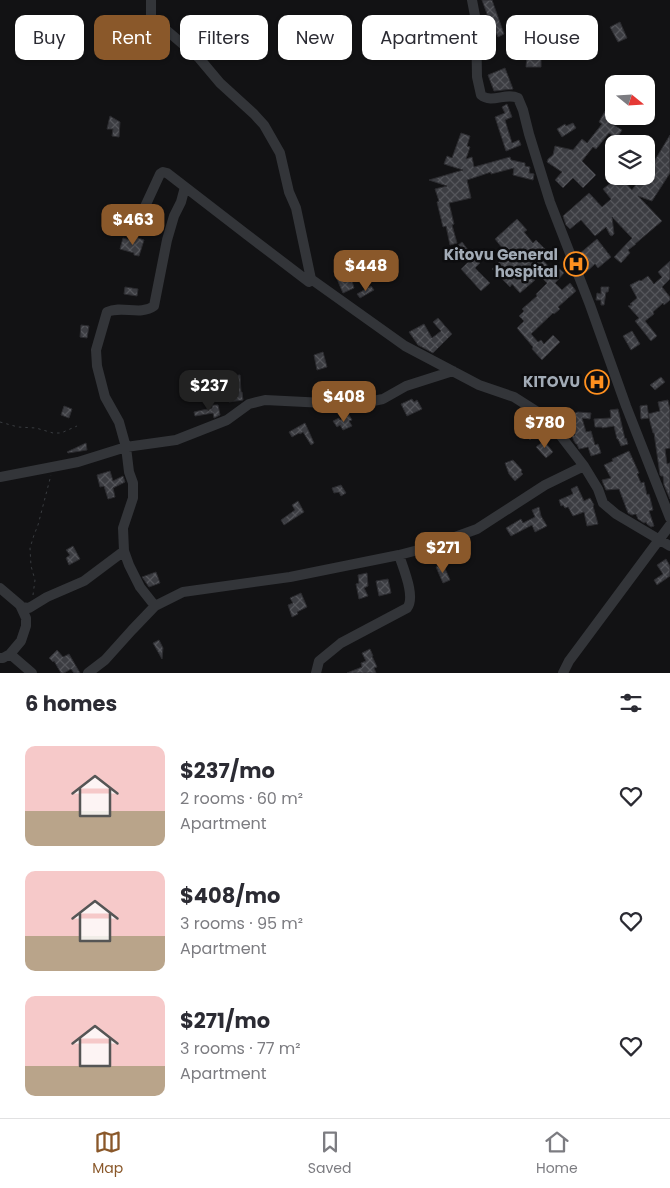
<!DOCTYPE html>
<html lang="en">
<head>
<meta charset="utf-8">
<style>
	:root { --surface:#fff; --page:#f2f2f3; --text:#2b2b33; --muted:#7c7c81; --line:#e1e1e2; --accent:#8a582a }
	body { margin:0; font-family:Poppins,sans-serif; background:var(--page); color:var(--text); height:100vh; display:flex; flex-direction:column; font-size:19px; white-space:nowrap }
	* { box-sizing:border-box; margin:0 }
	p { font-size:16px; color:var(--muted) }
	.icon { flex:none; width:28px; height:28px; fill:none; stroke:currentColor; stroke-width:2; stroke-linecap:round; stroke-linejoin:round }
	.map { position:relative; height:673px; overflow:hidden }
	.panel { display:flex; flex-direction:column; background:var(--surface); flex:1 }
	.panel>* { flex:none }
	.hud { position:absolute; left:15px; top:15px; width:640px; height:45px; display:flex; gap:10px }
	.needle { width:32px; rotate:108deg }
	.controls { position:absolute; left:605px; top:75px; display:grid; gap:10px }
	.controls a { display:grid; place-items:center; width:50px; height:50px; border-radius:10px; background:var(--surface); box-shadow:0 1px 4px #0004; font-size:25px }
	.price { position:absolute; translate:-50% -42px; padding:0 11px; border-radius:10px; background:var(--accent); color:#fff; font-size:16px; line-height:32px; filter:drop-shadow(0 1px 2px #0008) }
	.price::after { content:''; position:absolute; left:50%; top:30px; width:15px; height:11px; margin-left:-8px; background:inherit; clip-path:polygon(0 0,100% 0,50% 100%) }
	.price.current { background:#222; color:#fff }
	ul { padding:0; list-style:none }
	li { display:flex; align-items:center; gap:15px; height:125px; padding:0 25px }
	li span { display:grid; place-items:center; flex:none; width:140px; height:100px; border-radius:10px; color:#555 }
	li>.icon { margin-inline-start:auto }
	span .icon { width:60px; height:60px; fill:#fffc; stroke-width:1 }
	li b { font-size:21px }
	h2 { display:flex; justify-content:space-between; align-items:center; height:60px; padding:0 25px; font-size:21px }
	.tag { padding:0 18px; border-radius:10px; background:var(--surface); box-shadow:0 1px 4px #0004; font-size:18px; line-height:45px }
	.tag.current { background:var(--accent); color:#fff }
	.tab-bar { display:flex; justify-content:space-around; align-items:center; height:70px; border-top:1px solid var(--line); background:var(--surface); font-size:14px; color:var(--muted) }
	.tab-bar a { display:grid; justify-items:center; gap:2px }
	.tab-bar .current { color:var(--accent) }
	.map>svg:first-child { display:block }
</style>
</head>
<body>
<div class="map">
<svg width="670" height="673" viewBox="0 0 670 673">
	<defs>
		<pattern id="building-cross-hatch" width="8" height="8" patternUnits="userSpaceOnUse" patternTransform="scale(1.25)"><rect width="8" height="8" fill="#3c3d42"/><path d="M0 0l8 8M0 8l8-8" fill="none" stroke="#55565b"/></pattern>
	</defs>
	<rect width="100%" height="100%" fill="#121214"/>
	<!-- building -->
	<path fill="url(#building-cross-hatch)" stroke="#2c2c30" d="M482,0H492L504,34L498,37L492,25H491Z
		M620,22L627,38L618,42L610,27Z
		M527,54L541,55V67H526Z
		M505,68L513,89L494,91L488,75Z
		M507,104L512,117L505,120L512,143L519,140L521,145L506,151L495,117L505,113L502,107Z
		M605,111L610,113L607,121L622,130L617,138L609,133L596,149L593,147L582,161L596,175L583,188L573,178L563,188L555,180L562,172L547,162L548,159L553,155L555,146L573,150L582,139L587,143L602,124L599,122Z
		M110,116L120,122L119,137L112,136L113,129H107Z
		M573,123L576,128L562,137L557,129L565,124L566,126Z
		M461,133L470,136L467,146L470,147L466,159L472,157L474,167L510,157L511,160L525,163V166L530,167L529,173L534,174L533,180L513,175L514,168L491,174V172L467,180L471,198L449,203L454,224L452,225L457,243L450,245L446,226L443,227L437,202L439,201L435,189L447,186L429,180L463,170L444,164L447,156L452,158Z
		M670,135V173L652,201L638,196L662,221L635,244H636L628,250L630,253L621,263L614,257L632,238L612,217L614,234L612,236L610,235L606,227L595,236L581,220L570,229L566,225L563,216L589,193L602,207L611,199L603,189L617,178L620,183L623,180L632,190L639,180L635,176H646V161L652,165Z
		M517,219L527,230L524,232L533,243L536,240L547,251L540,257L550,268L554,264L564,273L555,283L562,290L570,283L576,291L558,307L560,309L554,314L553,313L531,334L538,342L541,340L544,344L553,335L560,342L542,360L532,349L533,347L517,328L524,321L519,316L524,311L522,309L537,296L536,294L547,283L541,277L545,273L535,262L526,271L535,280L520,293L512,284L510,287L492,269L507,254L495,239Z
		M135,237L144,240L139,256L134,255V253L120,249L123,238L133,241Z
		M597,239L611,257L598,268L595,264L585,273L580,260H581L578,255Z
		M462,242L468,250L480,263L475,268L490,283L481,291L461,269L469,261L457,246Z
		M670,261V279L662,287L670,297V300L664,305L663,303L653,312L654,314L645,321L657,336L651,341L635,321L639,318L628,306L632,305L630,304L637,298L630,285L640,280L641,281L648,276L654,284L662,277L658,272Z
		M348,275L350,282L352,281L354,288L343,293L337,279Z
		M371,286L374,290L360,298L357,294Z
		M125,287L138,289L137,296L124,294Z
		M601,287H609L608,292H606L604,305H601V300H596L597,293L601,294Z
		M438,318L452,334L433,353L418,345L409,332L424,324L432,338L441,331L433,322Z
		M81,325L89,326L87,338L80,337Z
		M632,331L640,344L631,350L623,336Z
		M323,352L327,367L317,370L314,355Z
		M240,375L241,392H242L243,400L229,402L228,387H226L225,378H232V376Z
		M661,377L665,382L655,390L650,385Z
		M349,388L351,397H340L338,391Z
		M412,399L414,402L417,400L422,409L407,416L401,404Z
		M668,400L670,410V448L665,449L667,464L670,463V499L664,485L663,476H661L660,475L654,433H653L648,414L660,411L658,402Z
		M212,405H218L220,415L214,418L213,413L195,416L194,412L212,408Z
		M647,405L649,418L641,419L640,406Z
		M64,406L72,409L69,418L61,415Z
		M618,409L625,439L626,438L628,444L621,446L618,439H617L614,426L602,428V427H595L594,419L611,418L610,410Z
		M578,412L591,413L590,419L582,418L586,432L591,431L595,445L598,444L601,453L591,456L588,447L579,449L577,444H576L574,441L572,436L575,435L569,415Z
		M349,415L352,420L349,421L352,426L343,430L340,425L337,427L333,421L339,418L340,420Z
		M305,423L314,443L311,445L303,432L300,434L299,433L292,437L289,432Z
		M527,426L535,435L530,440L522,432Z
		M544,441L553,452L546,458L536,447Z
		M86,443L87,450L68,453L67,452Z
		M629,451L639,473L637,474L641,483L644,482L647,495L649,494L653,510L649,511L654,526L651,527L647,524L646,522L644,523L638,519L636,514L632,515L628,513L619,489L606,490L603,483L602,480L611,478L604,465L613,461L612,459Z
		M513,460L522,470L521,472L523,474L515,481L509,474L505,463Z
		M110,471L113,481L123,476L125,482L113,488L115,497L108,499L104,486L100,487L97,475Z
		M341,485L346,493L341,496L339,492L334,493L332,488Z
		M577,486L584,501L590,498L594,505L593,506L598,524L587,526L584,512L573,516L568,507L565,508L563,505L561,506L559,500L573,494L571,489Z
		M298,501L304,512L284,525L281,520L295,510L292,505Z
		M539,507L541,516L547,526L535,532L532,525L511,536L506,528L521,519L523,523L535,517L532,510Z
		M73,546L80,559L69,565L66,558L70,555L66,550Z
		M666,559L670,566V576L657,585L654,580L663,574L657,565Z
		M443,564L450,580L443,583L436,567Z
		M156,572L160,583L149,587L142,577Z
		M367,573L368,586L364,588L368,596L359,599L356,584L359,583L358,575Z
		M388,579L391,593L379,596L376,581Z
		M301,593L307,607L297,612L298,614L292,617L288,605L293,603L290,598Z
		M159,640L163,648L162,659L153,643Z
		M370,649L373,656H372L377,667L374,668L376,673H347L362,667L361,663L366,661L362,653Z
		M57,650L63,657L69,654L80,673H74L71,669L64,673H61L54,661L53,662L49,658Z"/>
	<g fill="none" stroke-linecap="round" stroke-linejoin="round">
		<!-- path -->
		<path stroke="#393c40" stroke-width="1" stroke-dasharray="2.5 4" stroke-linecap="butt" d="M0,422L18,427L36,428L53,433H61L77,426
			M33,595L35,580L31,566L30,548L34,535L38,525L51,475"/>
		<!-- minor -->
		<path stroke="#333539" stroke-width="10" d="M151,0V17L199,58L220,83L254,114L264,125L280,153L289,192L296,208L311,279
			M472,0L476,21L477,77L481,95C492,104 506,92 518,98L523,110L529,134L550,202L590,305L626,406L670,518
			M142,213L160,174L163,172L167,173L246,234L309,282L311,279L405,346L479,385L514,397L547,418L584,466L598,489L603,503L616,514L670,546
			M0,477L78,462L126,447L176,440L227,420L249,404L265,400L345,404L363,403L383,399L406,386L453,371
			M0,588L20,605L26,618V626L21,641L10,654
			M155,606L140,587L129,565L124,551L123,528L133,498V483L129,472L126,447L119,422L105,397L97,366L96,350L107,312C122,305 140,316 154,306L167,240L174,216L181,202L185,187
			M21,607L29,608L47,597L84,581L124,551
			M0,658H3L10,654L32,673
			M88,673L105,660L132,630L155,606L183,592L290,577L399,555L422,549L477,529L545,485L584,466
			M316,673L319,661L341,643L407,608C416,597 403,568 399,555
			M563,673L569,661L670,525"/>
	</g>
	<!-- icons -->
	<defs>
		<g id="hospital-ring" transform="scale(1.25)"><circle r="9.5" fill="#0d0d0f" stroke="#ff901f" stroke-width="1.5"/><path d="M-5-5h3v3.5h4V-5h3V5h-3V1.5h-4V5h-3Z" fill="#ff901f"/></g>
	</defs>
	<g fill-rule="evenodd">
		<use href="#hospital-ring" x="576" y="264"/>
		<use href="#hospital-ring" x="597" y="382"/>
	</g>
	<g text-anchor="middle" stroke-width="5" stroke-linejoin="round" paint-order="stroke">
		<!-- poi labels -->
		<g font-size="15" font-weight="bold" fill="#a2abb6" stroke="#0d0d0f" text-anchor="end">
			<text x="558" y="260">Kitovu General<tspan x="558" dy="17">hospital</tspan></text>
			<text x="580" y="387">KITOVU</text>
		</g>
	</g>
</svg>
<div class="controls">
<a><svg class="needle" viewBox="-14 -14 28 28"><path d="M0-13l5 13h-10z" fill="#e53935"/><path d="M0 13l5-13h-10z" fill="#7c7c81"/></svg></a>
<a><svg class="icon" aria-label="layers" viewBox="0 0 24 24"><path d="M12 4l9 5-9 5-9-5zM3 14l9 5 9-5"/></svg></a>
</div>
<b class="price" style="left:133px;top:246px">$463</b>
<b class="price" style="left:366px;top:292px">$448</b>
<b class="price current" style="left:209px;top:412px">$237</b>
<b class="price" style="left:344px;top:423px">$408</b>
<b class="price" style="left:545px;top:449px">$780</b>
<b class="price" style="left:443px;top:574px">$271</b>
<div class="hud">
<a class="tag">Buy</a>
<a class="tag current">Rent</a>
<a class="tag">Filters</a>
<a class="tag">New</a>
<a class="tag">Apartment</a>
<a class="tag">House</a>
</div>
</div>
<section class="panel">
<h2>6 homes<svg class="icon" aria-label="filters" viewBox="0 0 24 24"><path d="M4 7h16M4 17h16"/><circle cx="9" cy="7" r="2"/><circle cx="15" cy="17" r="2"/></svg></h2>
<ul>
<li><span style="background:linear-gradient(#f6c9c9 65%,#b9a48a 0)"><svg class="icon" aria-label="home" viewBox="0 0 24 24"><path d="M3 11l9-7 9 7M6 9v11h12V9"/></svg></span><div><b>$237/mo</b><p>2 rooms · 60 m²</p><p>Apartment</p></div><svg class="icon" aria-label="heart" viewBox="0 0 24 24"><path d="M12 20l-8-8c-3-5 5-10 8-4 3-6 11-1 8 4z"/></svg></li>
<li><span style="background:linear-gradient(#f6c9c9 65%,#b9a48a 0)"><svg class="icon" aria-label="home" viewBox="0 0 24 24"><path d="M3 11l9-7 9 7M6 9v11h12V9"/></svg></span><div><b>$408/mo</b><p>3 rooms · 95 m²</p><p>Apartment</p></div><svg class="icon" aria-label="heart" viewBox="0 0 24 24"><path d="M12 20l-8-8c-3-5 5-10 8-4 3-6 11-1 8 4z"/></svg></li>
<li><span style="background:linear-gradient(#f6c9c9 70%,#b9a48a 0)"><svg class="icon" aria-label="home" viewBox="0 0 24 24"><path d="M3 11l9-7 9 7M6 9v11h12V9"/></svg></span><div><b>$271/mo</b><p>3 rooms · 77 m²</p><p>Apartment</p></div><svg class="icon" aria-label="heart" viewBox="0 0 24 24"><path d="M12 20l-8-8c-3-5 5-10 8-4 3-6 11-1 8 4z"/></svg></li>
</ul>
</section>
<nav class="tab-bar">
<a class="current"><svg class="icon" aria-label="map" viewBox="0 0 24 24"><path d="M3 6l6-2 6 2 6-2v14l-6 2-6-2-6 2zM9 4v14M15 6v14"/></svg>Map</a>
<a><svg class="icon" aria-label="saved" viewBox="0 0 24 24"><path d="M7 4h10v16l-5-4-5 4z"/></svg>Saved</a>
<a><svg class="icon" aria-label="home" viewBox="0 0 24 24"><path d="M3 11l9-7 9 7M6 9v11h12V9"/></svg>Home</a>
</nav>
</body>
</html>
